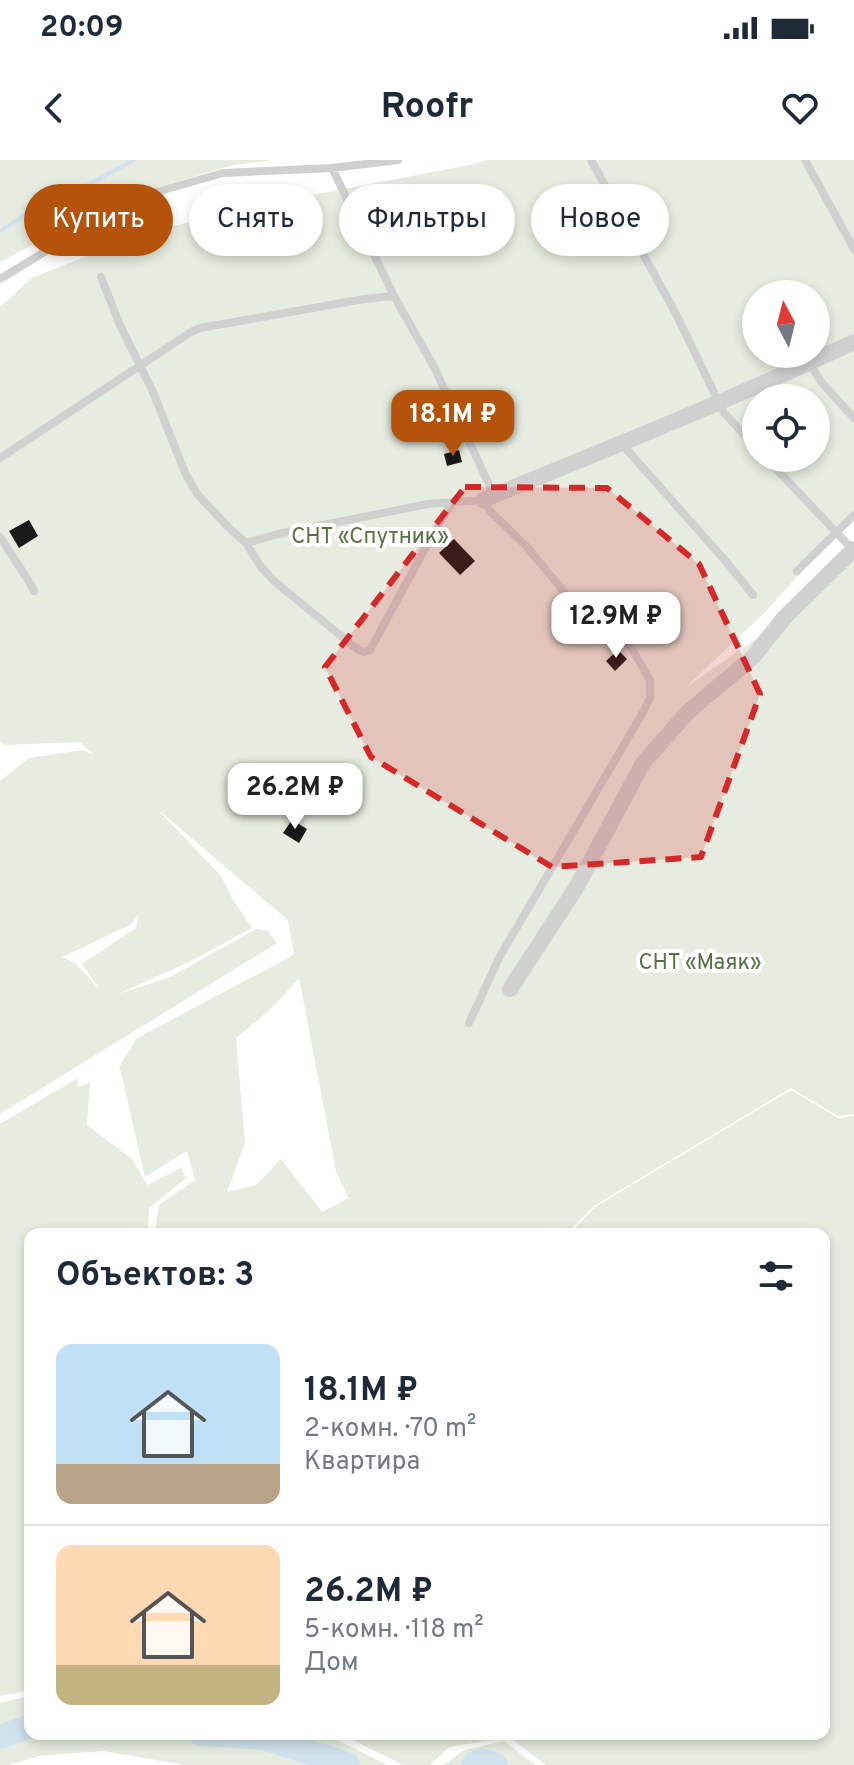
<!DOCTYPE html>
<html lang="ru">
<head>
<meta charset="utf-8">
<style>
	:root { --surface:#fff; --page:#f6f6f7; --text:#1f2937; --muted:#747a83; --line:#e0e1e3; --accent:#b45309 }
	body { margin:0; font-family:Overpass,sans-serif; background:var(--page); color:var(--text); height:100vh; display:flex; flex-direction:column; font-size:30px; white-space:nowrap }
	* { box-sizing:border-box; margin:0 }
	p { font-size:26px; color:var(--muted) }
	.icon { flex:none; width:44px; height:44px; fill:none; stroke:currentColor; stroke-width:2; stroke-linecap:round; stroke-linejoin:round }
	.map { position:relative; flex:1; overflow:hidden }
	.details { position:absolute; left:24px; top:1068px; width:806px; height:512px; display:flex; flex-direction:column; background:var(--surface); border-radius:16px; box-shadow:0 4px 12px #0003 }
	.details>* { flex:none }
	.banner { position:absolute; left:24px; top:24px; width:806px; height:72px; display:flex; gap:16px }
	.needle { width:52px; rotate:353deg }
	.controls { position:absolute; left:742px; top:120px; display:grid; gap:16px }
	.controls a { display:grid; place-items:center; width:88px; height:88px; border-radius:50%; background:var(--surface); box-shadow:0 4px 12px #0003; font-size:40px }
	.price { position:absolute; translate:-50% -68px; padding:0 18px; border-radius:16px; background:#fff; color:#222; font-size:26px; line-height:52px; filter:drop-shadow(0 2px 4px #0008) }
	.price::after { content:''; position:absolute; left:50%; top:48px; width:24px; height:18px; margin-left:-12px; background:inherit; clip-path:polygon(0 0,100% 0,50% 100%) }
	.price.active { background:var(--accent); color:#fff }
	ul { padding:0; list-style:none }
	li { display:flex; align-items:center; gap:24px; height:200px; padding:0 32px }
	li+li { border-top:2px solid var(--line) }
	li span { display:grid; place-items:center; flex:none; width:224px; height:160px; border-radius:16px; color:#555 }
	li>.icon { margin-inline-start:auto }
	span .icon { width:96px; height:96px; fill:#fffc; stroke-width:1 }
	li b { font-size:34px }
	h2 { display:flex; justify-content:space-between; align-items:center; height:96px; padding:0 32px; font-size:34px }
	.chip { padding:0 28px; border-radius:36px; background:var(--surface); box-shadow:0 4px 12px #0003; font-size:28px; line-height:72px }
	.chip.active { background:var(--accent); color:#fff }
	.status { display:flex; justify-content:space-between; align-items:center; height:56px; padding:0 40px; background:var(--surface); direction:ltr }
	.status svg { height:22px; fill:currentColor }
	header { display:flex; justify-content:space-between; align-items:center; height:104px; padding:0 32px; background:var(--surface); font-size:36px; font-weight:700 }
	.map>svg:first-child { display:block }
</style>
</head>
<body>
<div class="status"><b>20:09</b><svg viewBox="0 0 49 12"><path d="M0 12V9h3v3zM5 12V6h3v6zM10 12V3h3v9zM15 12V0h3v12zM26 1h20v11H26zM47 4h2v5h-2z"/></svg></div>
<header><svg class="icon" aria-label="back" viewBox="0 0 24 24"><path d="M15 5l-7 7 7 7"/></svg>Roofr<svg class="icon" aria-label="heart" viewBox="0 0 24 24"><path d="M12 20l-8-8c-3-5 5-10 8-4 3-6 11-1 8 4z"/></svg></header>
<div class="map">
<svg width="854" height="1605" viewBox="0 0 854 1605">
	<rect width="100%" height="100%" fill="#fff"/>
	<!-- green -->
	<path fill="#e6ecdf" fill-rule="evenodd" d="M0,0H273L233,5L119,39L0,102Z
		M487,0H854V354L766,451L685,528L815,438L854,399V954L838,956L791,928L594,1046L566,1074H154L159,1045L195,1020L187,991L145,1017L121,912L119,907L137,878L294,795L288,760L156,648L221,716L233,740L252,768L189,802L118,834L170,817L256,769L268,771L277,783L0,954V621L29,598L82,590L93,594L80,582L5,585L0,581V147L32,118L144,73L265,44L470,5ZM756,134H816V194H756ZM756,238H816V298H756ZM139,754L136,768L82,804L100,830L75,803L62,797L130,765ZM299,818L336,1011L349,1038L322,1052L281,999L256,1025L227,1032L245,983L236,878L272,848Z
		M78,918V927L90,922L87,965L133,1000L147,1025L181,1008L186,1018L149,1048L148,1074H30V1530L0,1536V964Z
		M791,930L838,958L854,956V1605H546L509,1577L449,1587L430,1605H404L340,1574H824V1074H569L595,1047Z
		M30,1536V1574H326L387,1605H185L103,1591L38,1596L9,1605H0V1543Z
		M504,1581L535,1605H443L465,1590Z"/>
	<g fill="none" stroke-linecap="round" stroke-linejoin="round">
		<!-- stream -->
		<path stroke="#cfe2ee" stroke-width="4" d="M0,71L42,44L80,29L134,0"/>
		<!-- river -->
		<path stroke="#cfe2ee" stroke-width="24" d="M201,1574L263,1578L339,1601L348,1605
			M0,1577L30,1566
			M473,1605C480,1598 487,1601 496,1605"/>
	</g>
	<!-- building -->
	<path fill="#1a1a1a" d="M459,290L462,302L447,306L444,294Z
		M29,360L38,376L19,388L9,371Z
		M454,379L475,401L460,415L439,393Z
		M618,490L627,499L615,511L606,501Z
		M292,660L307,669L299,683L283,673Z"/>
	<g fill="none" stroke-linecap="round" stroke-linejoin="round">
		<!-- service -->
		<path stroke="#d0d0d0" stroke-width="8" d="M591,0L675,152L724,253L756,287
			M805,0L854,89
			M332,8L394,136
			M101,117L119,163L153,232L186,315L197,334L231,370L246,383L278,374L428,344L483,340L490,351L527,387L570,439L601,458L632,489L650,520V538L642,554L499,798L469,863
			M0,119L132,39L223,13L332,8L398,0
			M810,203L821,222L854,258
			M622,284L729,405L753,435
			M0,298L191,172L200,168L364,139L394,136L434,207L494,335
			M766,298L853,390
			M0,377L28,420L34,431
			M246,383L261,407L274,421L357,489L364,492L370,490L439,363L453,342
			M797,411L854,355"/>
		<!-- minor -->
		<path stroke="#d0d0d0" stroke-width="16" d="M483,340C607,289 733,239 854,182
			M510,829L576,728L643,603L688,552L753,497L784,458L854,389"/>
	</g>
	<!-- marked area -->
	<path fill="#d62828" fill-opacity="0.2" stroke="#d62828" stroke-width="6" stroke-dasharray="16 10" stroke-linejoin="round" d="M465,327L607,328L699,404L760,534L701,697L552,707L371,597L325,507Z"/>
	<g text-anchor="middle" stroke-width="8" stroke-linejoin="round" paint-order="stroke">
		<!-- park labels -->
		<g font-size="22" fill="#56703f" stroke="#fff">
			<text x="370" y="383">СНТ «Спутник»</text>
			<text x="700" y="809">СНТ «Маяк»</text>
		</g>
	</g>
</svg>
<div class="controls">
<a><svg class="needle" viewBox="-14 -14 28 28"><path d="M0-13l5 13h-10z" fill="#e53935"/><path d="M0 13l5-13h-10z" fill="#747a83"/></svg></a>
<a><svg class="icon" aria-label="locate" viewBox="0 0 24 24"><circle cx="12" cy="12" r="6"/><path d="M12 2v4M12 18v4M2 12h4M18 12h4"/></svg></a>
</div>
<b class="price active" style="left:453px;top:298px">18.1M ₽</b>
<b class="price" style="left:616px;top:500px">12.9M ₽</b>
<b class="price" style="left:295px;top:671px">26.2M ₽</b>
<div class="banner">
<a class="chip active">Купить</a>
<a class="chip">Снять</a>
<a class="chip">Фильтры</a>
<a class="chip">Новое</a>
</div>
<section class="details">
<h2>Объектов: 3<svg class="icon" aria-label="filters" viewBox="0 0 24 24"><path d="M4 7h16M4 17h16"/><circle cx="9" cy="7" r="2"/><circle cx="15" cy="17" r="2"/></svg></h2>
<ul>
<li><span style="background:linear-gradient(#bfe0f5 75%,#b9a48a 0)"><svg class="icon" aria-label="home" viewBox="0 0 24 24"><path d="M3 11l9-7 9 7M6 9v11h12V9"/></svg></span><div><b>18.1M ₽</b><p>2-комн. · 70 m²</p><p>Квартира</p></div></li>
<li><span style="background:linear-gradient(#ffd9b3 75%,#c2b280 0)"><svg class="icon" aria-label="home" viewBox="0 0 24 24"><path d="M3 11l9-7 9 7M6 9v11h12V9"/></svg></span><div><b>26.2M ₽</b><p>5-комн. · 118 m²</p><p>Дом</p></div></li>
</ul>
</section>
</div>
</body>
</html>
